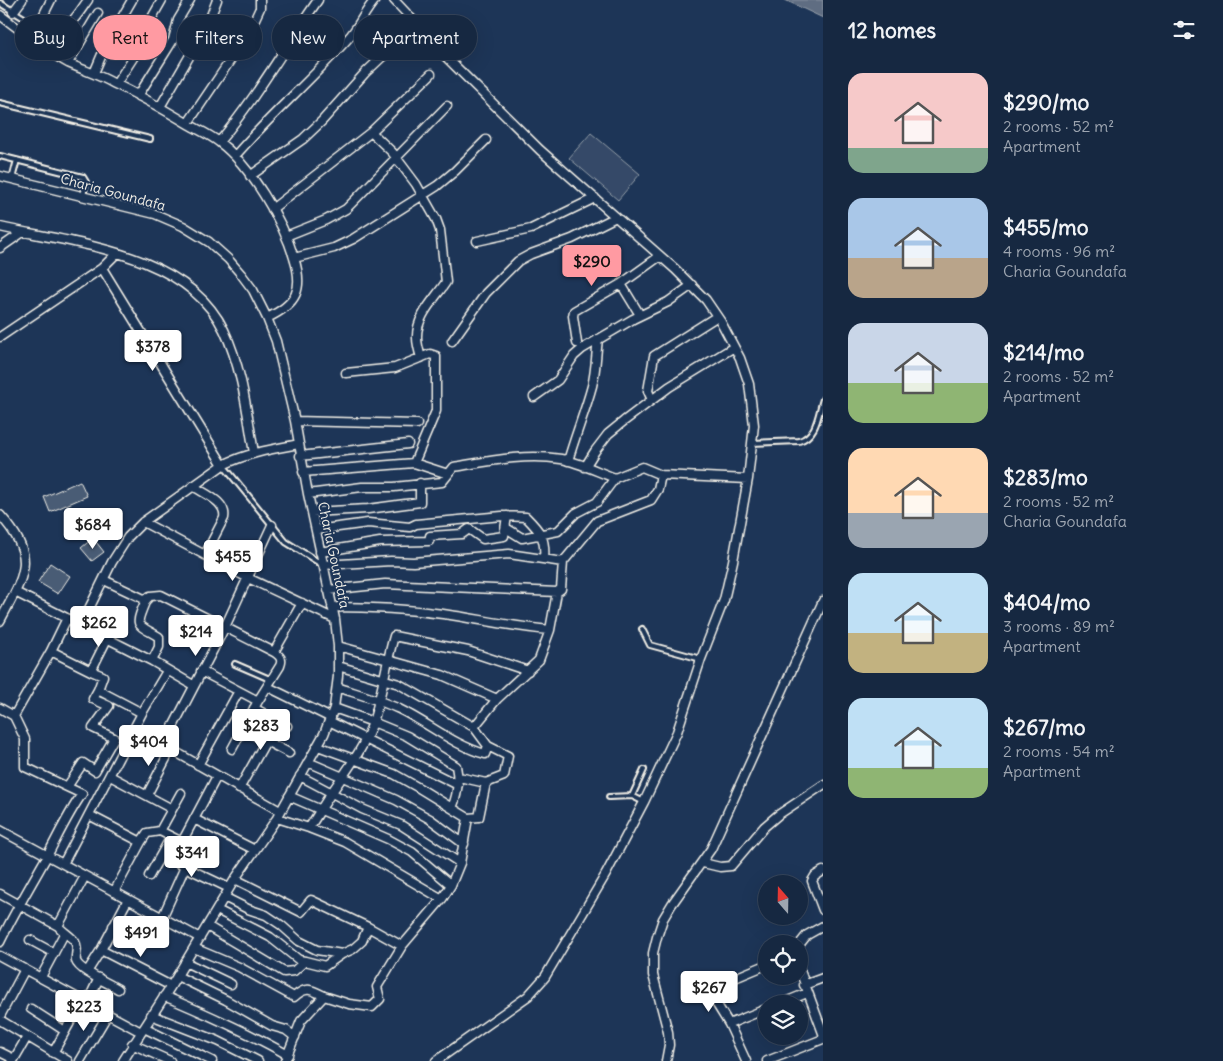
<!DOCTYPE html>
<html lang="en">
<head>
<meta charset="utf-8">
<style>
	:root { --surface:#162841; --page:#23344c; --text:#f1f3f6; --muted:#9ea6b1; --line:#35445a; --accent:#ff9aa2 }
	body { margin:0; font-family:Delius,sans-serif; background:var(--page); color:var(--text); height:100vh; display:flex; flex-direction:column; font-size:19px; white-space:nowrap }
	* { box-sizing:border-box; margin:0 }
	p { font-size:16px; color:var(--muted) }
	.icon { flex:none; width:28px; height:28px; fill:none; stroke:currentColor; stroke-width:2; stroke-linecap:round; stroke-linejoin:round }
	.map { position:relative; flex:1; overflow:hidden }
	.details { display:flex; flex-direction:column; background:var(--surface); width:400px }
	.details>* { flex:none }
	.hud { position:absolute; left:15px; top:15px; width:475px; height:45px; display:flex; gap:10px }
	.needle { width:32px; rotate:340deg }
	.buttons { position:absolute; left:758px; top:875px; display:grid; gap:10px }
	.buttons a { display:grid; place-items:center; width:50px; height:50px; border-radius:50%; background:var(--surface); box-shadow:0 5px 20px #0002,0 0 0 1px var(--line); font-size:25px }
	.price { position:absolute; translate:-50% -42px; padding:0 11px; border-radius:5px; background:#fff; color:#222; font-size:16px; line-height:32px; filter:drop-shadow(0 1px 2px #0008) }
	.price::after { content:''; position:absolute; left:50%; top:30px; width:15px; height:11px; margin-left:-8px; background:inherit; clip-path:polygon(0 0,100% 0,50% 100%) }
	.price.selected { background:var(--accent); color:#111 }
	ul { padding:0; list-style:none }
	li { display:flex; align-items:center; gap:15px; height:125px; padding:0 25px }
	li span { display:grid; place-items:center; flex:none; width:140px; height:100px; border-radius:15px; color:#555 }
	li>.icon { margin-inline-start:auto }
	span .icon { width:60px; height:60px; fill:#fffc; stroke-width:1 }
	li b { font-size:21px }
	h2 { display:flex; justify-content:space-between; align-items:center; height:60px; padding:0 25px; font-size:21px }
	.chip { padding:0 18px; border-radius:22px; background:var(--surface); box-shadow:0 5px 20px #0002,0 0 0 1px var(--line); font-size:18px; line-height:45px }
	.chip.selected { background:var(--accent); color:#111 }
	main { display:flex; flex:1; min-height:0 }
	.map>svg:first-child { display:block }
</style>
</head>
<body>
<main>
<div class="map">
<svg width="823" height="1061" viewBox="0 0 823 1061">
	<rect width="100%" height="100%" fill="#1d3557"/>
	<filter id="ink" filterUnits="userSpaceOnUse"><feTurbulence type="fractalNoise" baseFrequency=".02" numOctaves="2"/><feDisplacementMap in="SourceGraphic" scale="10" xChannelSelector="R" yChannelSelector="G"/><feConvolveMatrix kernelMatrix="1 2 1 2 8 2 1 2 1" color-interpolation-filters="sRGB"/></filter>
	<g filter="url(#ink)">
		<!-- green -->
		<path fill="#354a67" stroke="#949ea8" d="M591,133L640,174L618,200L569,158Z"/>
		<!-- water -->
		<path fill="#5e6d82" stroke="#9aa2ab" d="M785,0H823V18Z"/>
		<!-- building -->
		<path fill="#485b74" stroke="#f4f1e8" d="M80,481L87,496L50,512L44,497Z
			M98,514L108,528L91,539L82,524Z
			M93,538L104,552L92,561L81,548Z
			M50,563L70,576L58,594L38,582Z"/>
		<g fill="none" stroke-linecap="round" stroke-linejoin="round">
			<!-- lane casing -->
			<g stroke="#f4f1e8" stroke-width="8">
				<path id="lane" d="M0,3L24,18L52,27L48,49
					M0,103L150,139
					M0,156L83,177L86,182L83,196
					M12,179L17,160
					M752,443L799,441C817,436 818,415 823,399
					M223,465L286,542L323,565
					M642,629L650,645L701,659
					M235,664L272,680
					M632,796L644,770
					M609,797L632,796L644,802"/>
			</g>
			<!-- street casing -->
			<g stroke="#f4f1e8" stroke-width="11">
				<path id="street" d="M394,0L424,32L443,54L540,150L675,269L706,300L721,322L740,358L749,384L754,425L748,479L733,561L724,600L701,659L677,732L644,802L606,874L545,977L528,996L436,1061
					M13,12L22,0
					M0,15C22,31 44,50 68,63C83,70 99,75 113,83C139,95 165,110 190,125C199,130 210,135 219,142C250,165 283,221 294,258C304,289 297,304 267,318
					M39,24L51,0
					M52,27C71,31 78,13 88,0
					M68,63L98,13
					M94,73L106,45L132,0
					M116,84L146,38L145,30L162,0
					M138,96L173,40L178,20L190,0
					M160,107L207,26L217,0
					M188,123L248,34L260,8V0
					M371,132L392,152L416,184L436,219L440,230L446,282C435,299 416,316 417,338C417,344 419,351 421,358
					M219,142C256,98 285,47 318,0
					M235,156C271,114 315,77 351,35C360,24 365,11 375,0
					M0,176L155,214L183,226L209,242L228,259L241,274L253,290L267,318L276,341L295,421L308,494L335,619L338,646V676L334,708L324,734L277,818L235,879L171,986L123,1061
					M250,176L303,139L322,121L365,73L382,57L400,45
					M272,209L371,132L431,74
					M0,227C75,244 186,252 224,330C242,368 247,412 254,453
					M286,236L326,220L346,209L447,106
					M477,241L531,229L595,198
					M0,248L23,232
					M294,258L334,248L353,239L437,186L455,171L486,140
					M102,268L223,465
					M621,284L640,315
					M0,337L102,268L117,253
					M452,341L486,293L518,261L531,254L572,239L616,217
					M577,343L573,316L574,311L621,284L660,256
					M346,373L395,368L430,354L436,356V411L414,463
					M534,397L558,380L574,356L582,349L633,319L668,302L692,285
					M652,400L648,391L654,356L716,317
					M295,421L417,424
					M300,456L408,444
					M568,461C575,436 585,412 592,386C596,371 596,354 598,339
					M585,467L595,451L608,434L624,421L669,387L734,347
					M303,472L414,463L448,474
					M193,486C205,494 227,502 224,518L205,555
					M308,494L362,487H394L442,482L454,467C489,461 526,453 561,459C579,462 598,472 615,478
					M312,512L368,509L420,502V483
					M0,515C39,558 24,575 0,621
					M143,522L248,578L335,619
					M506,528L522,538L558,531L576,513L597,502L615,478L642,467L661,475
					M316,530L368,523L410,527L416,524L502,516L526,517C540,531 546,538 544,559
					M320,552L380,542L429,541L430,536L462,534L469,529L483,539L504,536L507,516
					M323,565L391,561L413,562L509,554L563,562
					M104,580L146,600L150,596L161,595L274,652L302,603
					M328,590L385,584L557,592
					M15,592L152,661L193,685
					M146,600C134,628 136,623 159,637V647L152,661
					M332,607C370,607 407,609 443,614C479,619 514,627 550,630
					M67,618L51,651L91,671L107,639
					M81,625L112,562L128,537L143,522L223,465C247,453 272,449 299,444
					M338,646L442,675L497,699
					M338,666L399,684L474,727
					M91,671L103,676L98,690L142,713
					M268,687L331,718
					M337,687C358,694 380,700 399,709C428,723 455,746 485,754L488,746
					M239,691L258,701
					M0,708L14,716L51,651
					M254,708L287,726
					M334,708L373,722L407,736L456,766C459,780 458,794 452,808
					M14,716L25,739V767L67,787
					M329,721L458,785
					M135,729L280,811
					M243,729L289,753
					M164,744L225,627L272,525
					M318,746L394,774L419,788L468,818
					M232,749L258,701L280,666C283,659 280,656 274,652
					M308,762L396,800L430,819L464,844
					M198,765L239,691L201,671
					M110,776L172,809
					M300,776L362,809L401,825L460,863
					M486,783L504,776L508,756L488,746L474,727L497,699L539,660L550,630L557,592L561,589L563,562L597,521L651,500L658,489L661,475L748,479
					M239,789L266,741
					M147,795L171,749
					M289,796L388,839L412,852L451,885
					M89,815L141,842L147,833L160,831L198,850
					M277,818L309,828L345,842L442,899
					M194,819L255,850
					M309,828C317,816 324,804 332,792C347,770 364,748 373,722C382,694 386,664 394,636L468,651L528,671
					M0,830L200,938
					M160,831L181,793
					M182,842L217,776
					M703,863L720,867L731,866L764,827L778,815L823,785
					M63,864L142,713L167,671
					M185,867L229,888
					M823,871L815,876L812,881L823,910
					M149,876L162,853
					M235,879L301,912L311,900L368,927
					M114,892L141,842
					M0,894L58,926C63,932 72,937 75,942C79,948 75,954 76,961C79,971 109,983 118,989
					M224,897L248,909L266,915L281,925L299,941L317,950L342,954L353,949L362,941L368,927L402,946
					M217,910L270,937L299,960L305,961
					M162,918L185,867L162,853L171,837
					M58,926L85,876
					M113,926L145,943
					M207,926L284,972L294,971L305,961L325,966L342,954
					M30,940L54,953
					M0,942C14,913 30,886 46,858C58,836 68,814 82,794L67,787L83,763L95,771L114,738L93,728L109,706L93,699L98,690
					M799,945L807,935L823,926
					M194,948L239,967L294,997C306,986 311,989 324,996
					M101,950L171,986
					M0,956L141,1032
					M185,962L231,984
					M799,968L823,1033
					M87,972L101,950L128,899
					M177,976L226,1000L272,1026L286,1030L295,1037
					M41,977L64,934
					M804,985L823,978
					M164,996C207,1014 248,1032 288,1055
					M87,1003L99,978
					M780,1004L807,993
					M31,1009L65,1031
					M151,1015L218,1041L258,1061
					M0,1016L25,969
					M0,1020L68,1061
					M729,1024L766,1009
					M144,1028L212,1061
					M132,1044L170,1061
					M0,1052L14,1059
					M53,1053L82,1001
					M13,1061L27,1037
					M80,1061L108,1014
					M285,1061L301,1021L324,996L349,1004L372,1007L380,999L377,987L402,946L442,899L451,885L460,863L468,818L479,817L486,783L459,777
					M666,1061L669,1045L668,1032L653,975V953L657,937L663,919L672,904L711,849L823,601
					M746,1061L729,1024L716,1003L714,993L718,985L766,965
					M767,1061L823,1039"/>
			</g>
			<!-- lane -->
			<use href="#lane" stroke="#1d3557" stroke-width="4"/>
			<!-- street -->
			<use href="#street" stroke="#1d3557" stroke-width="8"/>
		</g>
	</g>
	<g text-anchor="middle" stroke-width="4" stroke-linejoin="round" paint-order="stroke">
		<!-- street labels -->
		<g font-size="14" fill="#f4f1e8" stroke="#1d3557">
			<text transform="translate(113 192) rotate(15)" y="5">Charia Goundafa</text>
			<text transform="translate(334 555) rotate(78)" y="5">Charia Goundafa</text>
		</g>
	</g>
</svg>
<div class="buttons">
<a><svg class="needle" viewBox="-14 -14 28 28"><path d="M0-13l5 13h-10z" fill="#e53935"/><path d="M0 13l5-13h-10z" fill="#9ea6b1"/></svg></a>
<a><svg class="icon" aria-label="locate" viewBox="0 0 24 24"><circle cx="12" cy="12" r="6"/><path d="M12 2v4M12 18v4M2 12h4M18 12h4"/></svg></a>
<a><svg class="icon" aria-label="layers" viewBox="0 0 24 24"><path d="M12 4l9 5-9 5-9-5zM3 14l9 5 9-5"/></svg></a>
</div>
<b class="price selected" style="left:592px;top:287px">$290</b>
<b class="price" style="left:153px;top:372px">$378</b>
<b class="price" style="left:93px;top:550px">$684</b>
<b class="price" style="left:233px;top:582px">$455</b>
<b class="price" style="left:99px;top:648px">$262</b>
<b class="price" style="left:196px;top:657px">$214</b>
<b class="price" style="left:261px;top:751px">$283</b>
<b class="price" style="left:149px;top:767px">$404</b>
<b class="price" style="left:192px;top:878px">$341</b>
<b class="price" style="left:141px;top:958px">$491</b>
<b class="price" style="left:709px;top:1013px">$267</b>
<b class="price" style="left:84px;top:1032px">$223</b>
<div class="hud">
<a class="chip">Buy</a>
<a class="chip selected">Rent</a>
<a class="chip">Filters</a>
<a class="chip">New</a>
<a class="chip">Apartment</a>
</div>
</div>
<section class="details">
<h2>12 homes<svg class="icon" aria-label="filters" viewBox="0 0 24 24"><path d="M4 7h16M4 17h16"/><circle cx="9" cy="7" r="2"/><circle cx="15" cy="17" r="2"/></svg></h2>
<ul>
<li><span style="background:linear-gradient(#f6c9c9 75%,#7fa58c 0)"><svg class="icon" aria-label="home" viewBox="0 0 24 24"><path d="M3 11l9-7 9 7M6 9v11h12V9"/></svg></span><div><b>$290/mo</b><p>2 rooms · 52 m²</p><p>Apartment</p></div></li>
<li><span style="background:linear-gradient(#a9c7e8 60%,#b9a48a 0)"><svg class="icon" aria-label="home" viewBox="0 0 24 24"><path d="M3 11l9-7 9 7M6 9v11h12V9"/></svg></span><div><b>$455/mo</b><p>4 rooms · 96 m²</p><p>Charia Goundafa</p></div></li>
<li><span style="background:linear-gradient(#c9d6e8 60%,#8fb573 0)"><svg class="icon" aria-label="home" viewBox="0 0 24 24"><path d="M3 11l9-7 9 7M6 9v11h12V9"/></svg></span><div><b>$214/mo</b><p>2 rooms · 52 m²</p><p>Apartment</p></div></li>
<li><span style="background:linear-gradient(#ffd9b3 65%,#9aa5b1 0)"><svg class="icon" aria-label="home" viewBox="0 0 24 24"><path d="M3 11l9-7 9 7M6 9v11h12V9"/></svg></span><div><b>$283/mo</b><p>2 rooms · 52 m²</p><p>Charia Goundafa</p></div></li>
<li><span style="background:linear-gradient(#bfe0f5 60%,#c2b280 0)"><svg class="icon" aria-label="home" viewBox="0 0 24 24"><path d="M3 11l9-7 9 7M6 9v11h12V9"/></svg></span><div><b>$404/mo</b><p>3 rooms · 89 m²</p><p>Apartment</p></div></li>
<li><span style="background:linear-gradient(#bfe0f5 70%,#8fb573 0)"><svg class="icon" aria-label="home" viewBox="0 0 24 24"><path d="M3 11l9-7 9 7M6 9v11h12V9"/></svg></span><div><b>$267/mo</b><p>2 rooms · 54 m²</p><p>Apartment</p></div></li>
</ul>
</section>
</main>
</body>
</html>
